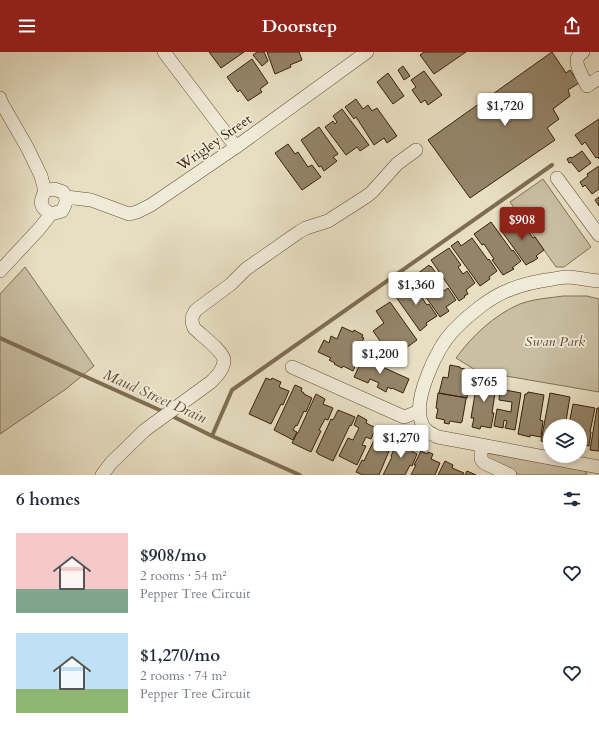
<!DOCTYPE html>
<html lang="en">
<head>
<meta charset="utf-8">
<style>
	:root { --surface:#fff; --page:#f6f6f7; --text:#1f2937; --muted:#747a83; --accent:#8f2418 }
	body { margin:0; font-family:Cardo,serif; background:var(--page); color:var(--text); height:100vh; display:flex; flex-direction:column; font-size:15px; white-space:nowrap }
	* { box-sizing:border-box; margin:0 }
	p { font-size:13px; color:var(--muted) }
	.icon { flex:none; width:22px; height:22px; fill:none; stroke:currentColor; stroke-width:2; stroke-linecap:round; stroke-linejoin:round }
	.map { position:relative; height:423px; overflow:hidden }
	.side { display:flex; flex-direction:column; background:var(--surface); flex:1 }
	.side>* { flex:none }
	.tools { position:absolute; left:543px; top:367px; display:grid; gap:8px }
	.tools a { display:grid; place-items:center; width:44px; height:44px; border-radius:50%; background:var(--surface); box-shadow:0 2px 6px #0003; font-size:20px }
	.price { position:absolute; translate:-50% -34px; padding:0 9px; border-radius:4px; background:#fff; color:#222; font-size:13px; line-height:26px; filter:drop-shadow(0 1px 2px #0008) }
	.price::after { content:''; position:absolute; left:50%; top:24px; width:12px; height:9px; margin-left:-6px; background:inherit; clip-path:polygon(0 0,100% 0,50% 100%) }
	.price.active { background:var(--accent); color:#fff }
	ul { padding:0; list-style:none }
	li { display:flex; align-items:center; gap:12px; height:100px; padding:0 16px }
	li span { display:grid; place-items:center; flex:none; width:112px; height:80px; border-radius:0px; color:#555 }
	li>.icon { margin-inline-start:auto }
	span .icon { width:48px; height:48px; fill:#fffc; stroke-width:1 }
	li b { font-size:17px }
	h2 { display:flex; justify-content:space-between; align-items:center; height:48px; padding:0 16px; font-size:17px }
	header { display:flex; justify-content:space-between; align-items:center; height:52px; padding:0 16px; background:var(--accent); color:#fff; font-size:18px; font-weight:800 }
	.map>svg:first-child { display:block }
</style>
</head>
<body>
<header><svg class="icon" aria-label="menu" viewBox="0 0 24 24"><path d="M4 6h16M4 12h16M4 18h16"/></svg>Doorstep<svg class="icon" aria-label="share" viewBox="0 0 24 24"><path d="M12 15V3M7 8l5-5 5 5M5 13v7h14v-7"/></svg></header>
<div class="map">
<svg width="599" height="423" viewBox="0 0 599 423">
	<rect width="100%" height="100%" fill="#e8dfc3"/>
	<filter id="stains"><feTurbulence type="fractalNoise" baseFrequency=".005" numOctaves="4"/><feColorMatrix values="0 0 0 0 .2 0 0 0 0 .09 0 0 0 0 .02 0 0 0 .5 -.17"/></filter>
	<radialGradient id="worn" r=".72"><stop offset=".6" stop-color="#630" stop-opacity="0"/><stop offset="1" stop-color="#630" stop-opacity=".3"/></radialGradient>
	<!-- green -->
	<path fill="#cabfa3" stroke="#827055" d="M543,127L591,195L564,215H556L510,150Z
		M25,215L94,314L66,337L0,382V242Z
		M563,244H587L599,247V340L477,319L456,306C472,284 494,263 520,252C533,247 549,246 563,244Z
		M487,401L583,418L586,420L587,423H520L487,408Z"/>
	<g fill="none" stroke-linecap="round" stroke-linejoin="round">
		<!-- stream -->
		<path stroke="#7e6d51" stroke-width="4" d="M0,286L164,360
			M170,363L212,384L300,423
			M212,384L232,338L552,113"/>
	</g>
	<!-- building -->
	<path fill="#948469" stroke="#392207" d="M209,0H244L221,16Z
		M257,0H264L268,9L262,14L253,3Z
		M267,0H299L302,8L290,13L291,15L275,22Z
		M424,0H466L434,22L420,3Z
		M552,0L566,21L570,18L579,31L568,38L570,44L553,57L559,67L547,76L555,88L470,146L428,88Z
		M252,7L268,31L260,37L262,40L248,49L240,38L238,40L227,25Z
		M403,14L410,24L404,28L398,18Z
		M424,19L442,43L428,53L425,48L421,51L412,38L416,35L411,28Z
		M388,21L404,44L393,52L377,30Z
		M356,47L363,57L368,53L372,59L377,56L397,84L387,91L384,86L374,93L356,65L354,67L345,55Z
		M342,57L369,93L360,99L357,95L346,103L325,75L333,69L335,72L337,70L333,64Z
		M599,67V107L597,105L596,106L585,90L582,93L575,83Z
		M319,75L338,102L333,105L337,109L324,119L321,114L319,115L301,88Z
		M288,92L295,102L298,100L308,115L312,113L321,125L302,138L275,101Z
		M582,99L591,111L579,120L571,110L569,111L567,107L571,105L572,106Z
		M599,114V137L592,142L585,133L583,135L580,130L588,124L587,122Z
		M599,145V154L595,148Z
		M518,164L533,186L535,185L544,198L536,204L538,206L532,210H531L526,213L500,177Z
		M491,170L512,199L513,198L521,209L512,216L514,217L503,223L492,208L494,207L484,192L482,193L474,182Z
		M472,186L488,208L489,207L497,219L489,225L490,227L480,234L451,194L458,189L461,194Z
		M449,196L461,213L458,215L463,222L467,219L475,231L466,238L468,242L464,244L465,245L459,249L431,208Z
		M429,213L430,215L431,214L440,227L437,230L444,239L448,236L456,248L446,255L449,259L440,265L415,230L416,229L413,225Z
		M410,229L427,253L429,252L437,264L426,271L427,273L420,279L396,245L403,241L400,236Z
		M390,250L417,288L406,296V297L401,301L393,307L373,279L384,271L376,259Z
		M342,275L353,280L354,278L363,283L362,285L364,286L355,303L359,305L353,319L343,314L342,316L334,312L335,311L329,308L331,306L318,300L324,288L329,291L331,284L337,287Z
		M365,302L380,308L378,313L409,327L403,341L392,336L391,337L388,335L386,340L377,335L379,331L370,327L368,331L354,325Z
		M450,313L460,315V316L465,317L464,320L471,321L467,346L439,341L443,325L448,326Z
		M478,324L497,327L492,361H494L491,376L481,374L480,377L472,375L474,366H471Z
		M266,326L271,328L272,326L281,330L279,335L289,339L283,353L281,352L271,372L249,362Z
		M295,333L302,336L301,339L304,341V342L312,346L306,360L304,359L297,374L296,373L293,378L297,380L293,388L274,378Z
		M500,337L521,341L515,378L505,376L507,369L504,368L503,376L494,374L497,357L511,360L512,350L499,348Z
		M528,340L544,343L540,368L543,369L541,385L530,383V385L518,382L525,342H527Z
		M438,341L467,346L466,347L462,370H461V371L450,369L449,372L444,371L445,368L436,366L438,357L436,356Z
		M550,341L570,345L566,369H568V374H550V391L541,389Z
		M316,342L325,347L323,352L333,356L328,368L325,367L319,378L321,379L311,400L292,391L297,381H298Z
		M573,352L595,356L590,380H591L589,394L580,392V374H570V372H569Z
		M599,355V399L590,398L597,356L599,357Z
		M338,358L355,365L351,374L350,373L333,409L318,402V401L316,400L331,367L333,368Z
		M358,363L367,368L366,371L376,376L371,387L366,385L362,393L366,394L357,413L339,404L348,386L353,388L359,376L354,373Z
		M383,377L389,380V381L397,386L392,397L389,395V396H386L385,397L389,399L379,423H363L356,420L362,408L364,409L376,384L379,385Z
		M400,385L408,388V389L411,391L408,397L417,402L412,414L410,413L405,423H383L392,405L391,404Z
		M421,399L427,402L428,400L433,402L431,407L440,411L435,423H411L416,413H414Z
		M445,409L453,413L452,416L464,421L463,423H438Z
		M467,419L476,423H465Z"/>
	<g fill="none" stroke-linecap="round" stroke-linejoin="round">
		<!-- minor casing -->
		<g stroke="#655136" stroke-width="14">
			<path id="minor" d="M164,0L236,95
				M583,0C582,1 579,3 578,5C574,12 584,27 587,34L599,26
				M0,46L1,50L27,95L41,124L45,139
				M557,126L599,183
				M54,137L63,140C68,147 66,152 62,159L51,162C40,156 39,150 45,139Z
				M66,145L91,148L129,162L137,160L151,153L236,95L367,0
				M0,219L39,177L51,162
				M599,229C589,228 579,226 569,225C564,225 558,226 553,227C538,229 523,232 509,238C490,245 467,264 453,279C437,296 413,347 421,369C424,379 430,381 438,385L599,415
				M292,315L404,365L420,359
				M481,393V407L484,411L510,423
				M102,423L111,411L145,378L211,330C217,324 224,317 224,308C223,299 201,283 194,276C191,269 191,265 196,258L231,232L246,217L299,180L306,176L328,169L367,144L372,140L397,112L416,98"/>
		</g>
		<!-- minor -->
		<use href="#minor" stroke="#f0ead8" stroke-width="13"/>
	</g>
	<g text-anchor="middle" stroke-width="3.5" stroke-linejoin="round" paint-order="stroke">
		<!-- street labels -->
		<g font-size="14" fill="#392207" stroke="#f0ead8">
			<text transform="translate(214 90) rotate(-35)" y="5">Wrigley Street</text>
		</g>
		<!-- park labels -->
		<g font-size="14" font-style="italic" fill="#5d492e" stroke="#f0ead8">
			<text x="555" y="294">Swan Park</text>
		</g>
		<!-- water labels -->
		<g font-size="15" font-style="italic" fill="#614e32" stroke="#f0ead8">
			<text transform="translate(155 344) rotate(24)" y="5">Maud Street Drain</text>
		</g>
	</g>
	<rect width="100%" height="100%" filter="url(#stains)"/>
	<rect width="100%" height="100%" fill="url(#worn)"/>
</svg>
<div class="tools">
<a><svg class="icon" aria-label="layers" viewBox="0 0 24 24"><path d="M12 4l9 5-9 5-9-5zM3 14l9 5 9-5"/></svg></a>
</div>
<b class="price" style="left:505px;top:75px">$1,720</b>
<b class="price active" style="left:522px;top:189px">$908</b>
<b class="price" style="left:416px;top:254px">$1,360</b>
<b class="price" style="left:380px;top:323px">$1,200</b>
<b class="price" style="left:484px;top:351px">$765</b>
<b class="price" style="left:401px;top:407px">$1,270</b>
</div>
<section class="side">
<h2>6 homes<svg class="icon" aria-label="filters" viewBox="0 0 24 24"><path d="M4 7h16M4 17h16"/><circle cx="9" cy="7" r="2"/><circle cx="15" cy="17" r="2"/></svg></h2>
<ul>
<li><span style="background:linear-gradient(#f6c9c9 70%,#7fa58c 0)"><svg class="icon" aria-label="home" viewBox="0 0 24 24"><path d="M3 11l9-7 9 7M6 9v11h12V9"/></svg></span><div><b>$908/mo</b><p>2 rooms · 54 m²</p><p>Pepper Tree Circuit</p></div><svg class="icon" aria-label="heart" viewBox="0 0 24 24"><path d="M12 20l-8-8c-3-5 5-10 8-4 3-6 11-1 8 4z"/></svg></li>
<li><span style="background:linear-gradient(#bfe0f5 70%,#8fb573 0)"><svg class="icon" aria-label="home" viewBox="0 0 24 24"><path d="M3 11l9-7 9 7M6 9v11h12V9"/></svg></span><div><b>$1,270/mo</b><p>2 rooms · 74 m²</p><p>Pepper Tree Circuit</p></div><svg class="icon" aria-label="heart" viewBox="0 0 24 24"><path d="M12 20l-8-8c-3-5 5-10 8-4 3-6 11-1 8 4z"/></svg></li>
</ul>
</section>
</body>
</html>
